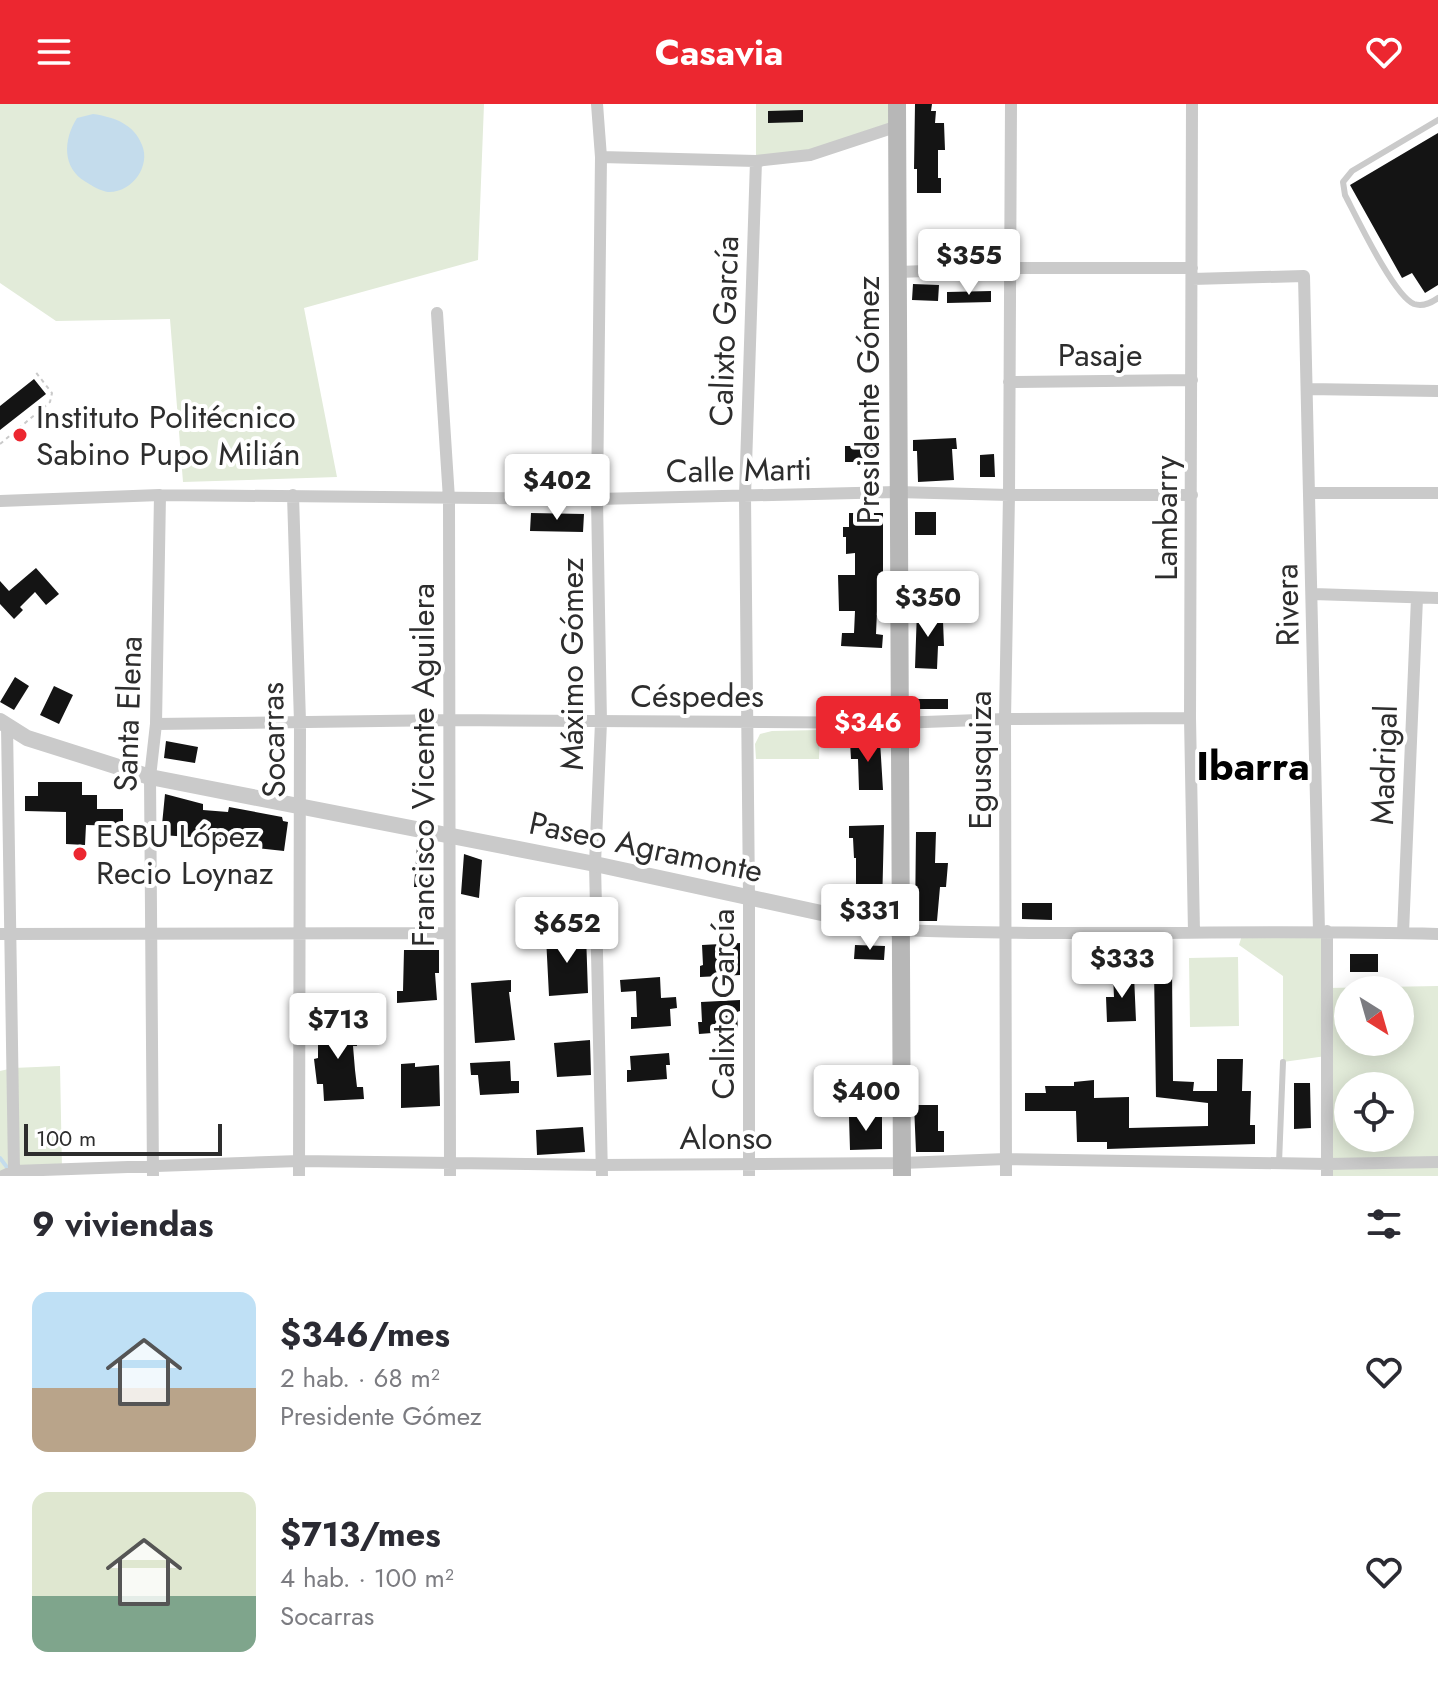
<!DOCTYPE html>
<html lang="es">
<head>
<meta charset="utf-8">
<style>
	:root { --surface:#fff; --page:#f7f7f7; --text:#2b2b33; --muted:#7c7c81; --accent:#ec2730 }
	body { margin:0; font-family:Jost,sans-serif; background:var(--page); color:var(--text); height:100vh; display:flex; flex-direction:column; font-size:30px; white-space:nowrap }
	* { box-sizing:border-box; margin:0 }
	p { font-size:26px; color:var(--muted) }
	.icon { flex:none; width:44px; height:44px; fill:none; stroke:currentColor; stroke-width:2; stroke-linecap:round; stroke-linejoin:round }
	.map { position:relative; height:1072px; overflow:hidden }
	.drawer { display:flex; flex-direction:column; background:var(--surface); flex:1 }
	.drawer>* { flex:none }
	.needle { width:52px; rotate:143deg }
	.tools { position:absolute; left:1334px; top:872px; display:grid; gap:16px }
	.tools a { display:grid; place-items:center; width:80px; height:80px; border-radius:50%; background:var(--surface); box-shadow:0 4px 20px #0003; font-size:40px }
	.scale { position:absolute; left:24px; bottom:20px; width:198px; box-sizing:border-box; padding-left:8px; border:4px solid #2d2d2d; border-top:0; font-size:22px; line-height:28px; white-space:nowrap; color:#2d2d2d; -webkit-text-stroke:6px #fff; paint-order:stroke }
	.price { position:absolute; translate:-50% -68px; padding:0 18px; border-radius:8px; background:#fff; color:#222; font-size:26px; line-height:52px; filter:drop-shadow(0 2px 4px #0008) }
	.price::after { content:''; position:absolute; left:50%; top:48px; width:24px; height:18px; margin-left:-12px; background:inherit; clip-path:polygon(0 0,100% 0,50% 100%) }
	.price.on { background:var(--accent); color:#fff }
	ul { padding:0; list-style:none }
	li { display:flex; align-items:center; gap:24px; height:200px; padding:0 32px }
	li span { display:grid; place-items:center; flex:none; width:224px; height:160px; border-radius:16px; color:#555 }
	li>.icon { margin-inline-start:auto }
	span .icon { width:96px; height:96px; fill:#fffc; stroke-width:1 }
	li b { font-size:34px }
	h2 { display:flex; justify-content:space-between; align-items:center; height:96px; padding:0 32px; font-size:34px }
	header { display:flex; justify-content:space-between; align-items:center; height:104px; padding:0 32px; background:var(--accent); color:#fff; font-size:36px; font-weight:700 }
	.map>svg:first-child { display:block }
</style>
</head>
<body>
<header><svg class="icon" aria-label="menu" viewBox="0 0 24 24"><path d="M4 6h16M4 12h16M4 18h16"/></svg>Casavia<svg class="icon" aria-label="heart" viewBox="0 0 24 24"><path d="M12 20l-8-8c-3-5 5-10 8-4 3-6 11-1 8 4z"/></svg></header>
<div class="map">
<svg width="1438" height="1072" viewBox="0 0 1438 1072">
	<rect width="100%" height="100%" fill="#fff"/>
	<!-- green -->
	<path fill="#e2ebd9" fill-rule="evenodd" d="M0,0H484L478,156L304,204L337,373L183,378L170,215L56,217L0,179Z
		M756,0H898V27L756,57Z
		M820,626L819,655H756L755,640L760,630L772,627Z
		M1327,827V884L1438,882V1072H1327L1326,952L1283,958V872L1239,841L1243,828ZM1348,886H1400V938H1348ZM1348,982H1400V1034H1348Z
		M1238,853L1239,922L1190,923L1189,854Z
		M60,962L62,1065L0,1067V967L13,964Z"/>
	<!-- water -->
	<path fill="#c4dcec" d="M93,10C114,13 134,20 142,41C151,62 132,89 108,88C101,87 92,82 86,78C62,64 63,36 77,14Z"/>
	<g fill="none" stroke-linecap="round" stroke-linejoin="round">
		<!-- stream -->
		<path stroke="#c4dcec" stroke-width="4" d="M0,1054L9,1066"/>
	</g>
	<!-- building -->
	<path fill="#141414" d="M915,0H932L931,7H936L935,19H944L945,46H938V74H941V89H917V65H914Z
		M803,6V18L768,19V7Z
		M1438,29V181L1425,189L1412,169L1402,174L1350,81Z
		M913,180L939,181L938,197L912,196Z
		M991,187V198L947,199V188Z
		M34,275L46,290L0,326V302Z
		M956,334L957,345H952L954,376L918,378L917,347H913V336Z
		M845,342H877V358H845Z
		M994,350L995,373H980V351Z
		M915,408H936V431H915Z
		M531,409L584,410L583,428L530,427Z
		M849,409H883V484H878L876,530L883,531L882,544L841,542L842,529H854L855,507H839L838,471H855V449L846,450V433H843V423H849Z
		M36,464L59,490L46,501L35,488L20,503L23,506L14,515L0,500V477L9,487Z
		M934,505L935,517H943L944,542H938L937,565L915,564L917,506Z
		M15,573L29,582L14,606L0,598Z
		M54,582L73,591L59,620L40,611Z
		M913,595H948V605H913Z
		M166,637L198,643L195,659L164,654Z
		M880,637L883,686H859L858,655H851L850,638Z
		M38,678H82V691H97V705H123V722L86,721L85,741L66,740V708L25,707V692H38Z
		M165,690L203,700V706L228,708L229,703L282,713L283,717L288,718L284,747L204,738L205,734L161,731Z
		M884,721L882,804L856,801V754H854L853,734H849V722Z
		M916,728H936L935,759H948L946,783H940L937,817H915Z
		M417,742L435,746L434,783H414Z
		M464,750L482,756L479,794L461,790Z
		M1022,799H1052V816L1022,815Z
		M586,830L588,889L549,892L546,833Z
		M740,839V871L700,873V862L703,861L702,841Z
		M855,841L885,842L884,856L854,855Z
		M404,846H439V869H435L437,896L397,899V887H403Z
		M1350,850H1378V868H1350Z
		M1172,865L1173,977L1194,978L1193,987H1217V955H1243L1242,987H1251L1250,1021H1255V1040L1107,1045V1038H1077L1076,1007H1025V989H1046L1045,982H1074V978L1094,976V994L1129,993V1024L1208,1022V999L1156,993L1154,866Z
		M1113,871H1134L1136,917L1107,918L1106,893H1114Z
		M660,873L661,894L676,893L677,904L670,905L671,922L631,925V913H637L636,887L621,888L620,876Z
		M511,876V888H509L515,936L475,939L471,879Z
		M740,896V907L737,908L738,927L699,930L698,918H702L701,898Z
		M358,916L357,942H353L355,966L357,983H363L364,995L324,997L323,980H317L314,955L318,954V918Z
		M590,936L591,971L557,973L554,939Z
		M669,949L670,961H666L667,975L627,978V966H631L630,952Z
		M510,957L511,977H519V989L480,991L478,971H471L470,959Z
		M415,959V963L439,961L440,1002L401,1004V960Z
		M1294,979H1310L1311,1024L1294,1025Z
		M914,1001H938V1027H944V1048H916Z
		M849,1013H882V1045L850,1046Z
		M583,1023L585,1048L537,1051L536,1026Z"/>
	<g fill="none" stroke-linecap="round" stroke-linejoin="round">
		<!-- path -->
		<path stroke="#cacaca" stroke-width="2" stroke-dasharray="4 4" stroke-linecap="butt" d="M0,340L50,298L52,289L34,266"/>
		<!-- service -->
		<path stroke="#cacaca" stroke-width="6" d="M1438,16L1352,67L1343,78L1345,91C1357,114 1394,192 1414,200C1423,203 1431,199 1438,194
			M1279,1059L1283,958"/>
		<!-- minor -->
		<path stroke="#cacaca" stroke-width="12" d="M597,0L601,53L597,395L601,618L595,760L602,1072
			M1192,0L1190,614L1194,828
			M601,53L756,57L810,51L898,22
			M898,168L1009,164H1192
			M1192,175L1304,172L1319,828
			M437,209L449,395L450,1072
			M1009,278L1192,276
			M1307,285L1438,287
			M1310,389H1438
			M293,391L300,618L299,1072
			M0,397L160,391L597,395L897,388L1009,391H1192
			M1313,490L1438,494
			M156,620L451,616L898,619L1005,615L1190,614
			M7,622L14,1067
			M900,826C1079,833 1259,825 1438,830
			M1327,827V1072
			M1403,829L1417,494
			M0,830L448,829
			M3,1072L14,1067L299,1057L602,1061L902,1059L1006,1055L1327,1060L1438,1058
			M153,1072L150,673L156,620L160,391
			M749,1072V794L745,392L756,57
			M1006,1072L1005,615L1009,391L1011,0"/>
		<!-- tertiary -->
		<path stroke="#cacaca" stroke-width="16" d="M0,617L27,634L150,673L595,760L900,826"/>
		<!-- secondary -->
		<path stroke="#b7b7b7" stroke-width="18" d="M897,0L902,1072"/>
	</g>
	<!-- markers -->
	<g fill="#ec2730" stroke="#fff" stroke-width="3">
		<circle cx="20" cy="331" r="8"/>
		<circle cx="80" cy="750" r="8"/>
	</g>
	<g text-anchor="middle" stroke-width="8" stroke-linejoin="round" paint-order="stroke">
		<!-- street labels -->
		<g font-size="32" fill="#2d2d2d" stroke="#fff">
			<text transform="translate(724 227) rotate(-88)" y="11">Calixto García</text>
			<text x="1100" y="262">Pasaje</text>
			<text transform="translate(868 296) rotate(-90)" y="11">Presidente Gómez</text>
			<text transform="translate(739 366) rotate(-1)" y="11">Calle Marti</text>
			<text transform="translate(1166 414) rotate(-90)" y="11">Lambarry</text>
			<text transform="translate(1287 501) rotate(-91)" y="11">Rivera</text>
			<text transform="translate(572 560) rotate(-90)" y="11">Máximo Gómez</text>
			<text x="697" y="603">Céspedes</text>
			<text transform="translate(128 610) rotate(-88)" y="11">Santa Elena</text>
			<text transform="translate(273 636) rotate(-91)" y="11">Socarras</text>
			<text transform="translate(980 656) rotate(-90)" y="11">Egusquiza</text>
			<text transform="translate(423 661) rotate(-90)" y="11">Francisco Vicente Aguilera</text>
			<text transform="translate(1384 661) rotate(-88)" y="11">Madrigal</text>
			<text transform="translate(646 743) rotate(12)" y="11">Paseo Agramonte</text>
			<text transform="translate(723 900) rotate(-90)" y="11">Calixto García</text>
			<text x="726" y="1045">Alonso</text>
		</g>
		<!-- poi labels -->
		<g font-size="32" fill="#2d2d2d" stroke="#fff" text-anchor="start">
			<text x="36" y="324">Instituto Politécnico<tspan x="36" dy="37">Sabino Pupo Milián</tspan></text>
			<text x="96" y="743">ESBU López<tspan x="96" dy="37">Recio Loynaz</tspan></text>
		</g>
		<!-- district labels -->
		<g font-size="40" font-weight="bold" fill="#000" stroke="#fff">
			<text x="1253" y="676">Ibarra</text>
		</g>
	</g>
</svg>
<div class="tools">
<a><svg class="needle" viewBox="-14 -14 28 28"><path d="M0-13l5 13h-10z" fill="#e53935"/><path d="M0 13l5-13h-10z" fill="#7c7c81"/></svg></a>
<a><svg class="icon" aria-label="locate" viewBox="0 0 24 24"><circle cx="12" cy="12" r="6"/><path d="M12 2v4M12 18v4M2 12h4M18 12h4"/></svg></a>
</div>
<div class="scale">100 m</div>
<b class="price" style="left:969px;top:193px">$355</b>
<b class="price" style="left:557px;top:418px">$402</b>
<b class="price" style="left:928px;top:535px">$350</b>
<b class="price on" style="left:868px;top:660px">$346</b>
<b class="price" style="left:870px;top:848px">$331</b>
<b class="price" style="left:567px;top:861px">$652</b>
<b class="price" style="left:1122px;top:896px">$333</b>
<b class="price" style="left:338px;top:957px">$713</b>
<b class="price" style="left:866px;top:1029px">$400</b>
</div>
<section class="drawer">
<h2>9 viviendas<svg class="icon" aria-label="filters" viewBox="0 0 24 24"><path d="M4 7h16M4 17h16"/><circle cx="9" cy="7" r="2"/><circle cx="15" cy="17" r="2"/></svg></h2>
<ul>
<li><span style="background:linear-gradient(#bfe0f5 60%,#b9a48a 0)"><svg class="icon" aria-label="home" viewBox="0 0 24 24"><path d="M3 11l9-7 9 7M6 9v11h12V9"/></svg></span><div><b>$346/mes</b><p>2 hab. · 68 m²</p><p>Presidente Gómez</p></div><svg class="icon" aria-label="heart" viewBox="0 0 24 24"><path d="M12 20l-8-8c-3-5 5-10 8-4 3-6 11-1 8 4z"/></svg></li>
<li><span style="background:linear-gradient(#dfe7d0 65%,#7fa58c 0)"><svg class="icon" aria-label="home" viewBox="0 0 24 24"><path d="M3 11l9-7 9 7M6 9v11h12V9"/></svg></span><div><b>$713/mes</b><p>4 hab. · 100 m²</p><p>Socarras</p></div><svg class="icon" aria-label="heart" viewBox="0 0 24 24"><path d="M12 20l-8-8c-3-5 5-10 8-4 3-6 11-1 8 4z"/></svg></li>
</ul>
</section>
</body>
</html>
